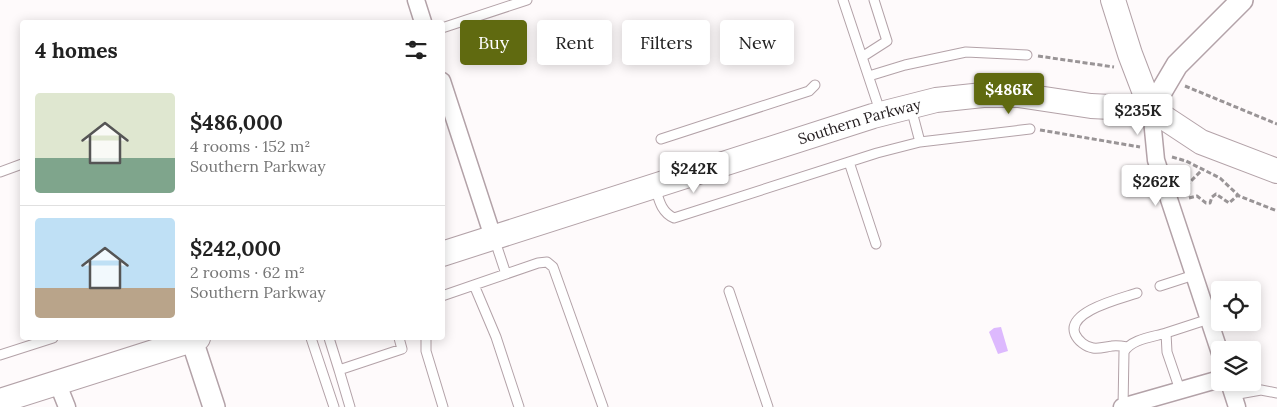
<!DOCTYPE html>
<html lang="en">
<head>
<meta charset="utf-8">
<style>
	:root { --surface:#fff; --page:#f2f2f2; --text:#222; --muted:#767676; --line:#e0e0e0; --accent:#606a10 }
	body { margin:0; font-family:Lora,serif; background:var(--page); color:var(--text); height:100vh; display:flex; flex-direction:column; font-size:19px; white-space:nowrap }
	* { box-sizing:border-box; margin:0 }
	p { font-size:16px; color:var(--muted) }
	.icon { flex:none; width:28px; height:28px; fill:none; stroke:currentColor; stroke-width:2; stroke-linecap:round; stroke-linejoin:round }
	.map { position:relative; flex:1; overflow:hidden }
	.drawer { position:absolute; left:20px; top:20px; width:425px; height:320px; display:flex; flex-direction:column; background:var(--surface); border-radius:5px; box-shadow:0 2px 12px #0003 }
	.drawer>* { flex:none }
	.banner { position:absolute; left:460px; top:20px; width:475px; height:45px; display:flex; gap:10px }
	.controls { position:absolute; left:1211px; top:281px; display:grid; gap:10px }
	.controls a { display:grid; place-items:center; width:50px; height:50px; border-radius:5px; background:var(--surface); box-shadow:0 2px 12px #0003; font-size:25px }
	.price { position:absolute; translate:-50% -42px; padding:0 11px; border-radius:5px; background:#fff; color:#222; font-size:16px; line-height:32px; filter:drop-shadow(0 1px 2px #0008) }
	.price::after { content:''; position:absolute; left:50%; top:30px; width:15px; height:11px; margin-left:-8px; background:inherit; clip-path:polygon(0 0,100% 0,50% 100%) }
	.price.active { background:var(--accent); color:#fff }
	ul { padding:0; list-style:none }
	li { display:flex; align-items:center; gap:15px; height:125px; padding:0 15px }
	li+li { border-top:1px solid var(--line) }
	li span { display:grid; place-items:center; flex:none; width:140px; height:100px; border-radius:5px; color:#555 }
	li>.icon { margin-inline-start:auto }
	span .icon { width:60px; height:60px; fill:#fffc; stroke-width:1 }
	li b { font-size:21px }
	h2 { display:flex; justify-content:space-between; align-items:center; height:60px; padding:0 15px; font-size:21px }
	.tag { padding:0 18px; border-radius:5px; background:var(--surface); box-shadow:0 2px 12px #0003; font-size:18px; line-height:45px }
	.tag.active { background:var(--accent); color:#fff }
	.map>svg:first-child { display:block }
</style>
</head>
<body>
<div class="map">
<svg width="1277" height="407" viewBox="0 0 1277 407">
	<rect width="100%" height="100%" fill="#fefafb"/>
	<!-- water -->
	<path fill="#ddb9fe" d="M1001,327L1008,351L998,354L989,332L994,328Z"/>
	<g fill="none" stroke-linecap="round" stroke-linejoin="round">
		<!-- service casing -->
		<g stroke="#b3a2a8" stroke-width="11">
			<path id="service" d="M843,0L881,114
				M442,28L527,0
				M862,57L887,41L874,0
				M869,76L905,65L966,52L1027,55
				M911,108L920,142
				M661,139L809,91L815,85
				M849,162L876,244
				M0,172L22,164
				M655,187C659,200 661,212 674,218L877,153L920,142L1030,129
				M494,238L506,274
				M474,285L496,337L519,407
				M1160,286L1194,275
				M729,291L768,407
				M442,296L538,263L547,262L553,267L603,407
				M311,338L334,407
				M329,338L339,370L402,349L399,338
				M426,338V351L443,407
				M1127,347C1122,346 1117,345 1112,346C1105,347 1099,349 1093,348C1086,347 1078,341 1075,334C1066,311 1123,298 1137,293
				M0,355L53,338
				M339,370L350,407
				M1180,390L1167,352L1166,333L1209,319
				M1233,395L1261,390L1277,393
				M1123,407L1124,352C1131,339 1153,337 1166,333"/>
		</g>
		<!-- minor casing -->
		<g stroke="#b3a2a8" stroke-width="19">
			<path id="minor" d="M416,0L423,22
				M442,81L493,237
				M1151,109L1156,160L1220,353
				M57,382L67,407
				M1229,382L1237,407
				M1122,407L1220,379"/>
		</g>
		<!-- tertiary casing -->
		<g stroke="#b3a2a8" stroke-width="24">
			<path id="tertiary" d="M1151,109L1177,65L1242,0
				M192,340L214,407"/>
		</g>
		<!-- secondary casing -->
		<g stroke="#b3a2a8" stroke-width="26">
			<g id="secondary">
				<path d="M1113,0L1130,54L1151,109"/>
				<path id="s1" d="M442,254L873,116L936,100L983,95H1018L1091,106L1151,109L1201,142L1277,171"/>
				<path d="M0,401L198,338"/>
			</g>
		</g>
		<!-- path -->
		<path stroke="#999496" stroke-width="3" stroke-dasharray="5 2.5" stroke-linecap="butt" d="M1038,56L1114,67
			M1185,86L1277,124
			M1040,130L1140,147
			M1172,157L1186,161L1220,178L1239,196L1277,211
			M1186,186L1203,169
			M1189,198L1197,196L1206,203H1210L1212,197L1216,194L1229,203L1238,195"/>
		<!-- service -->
		<use href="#service" stroke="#fff" stroke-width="9"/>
		<!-- minor -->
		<use href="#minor" stroke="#fff" stroke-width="16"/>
		<!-- tertiary -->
		<use href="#tertiary" stroke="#fff" stroke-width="21"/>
		<!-- secondary -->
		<use href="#secondary" stroke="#fff" stroke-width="24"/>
	</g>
	<g text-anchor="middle" stroke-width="4" stroke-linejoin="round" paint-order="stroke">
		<!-- street labels -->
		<g font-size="15" fill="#201a1c" stroke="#fff">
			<text dy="5" stroke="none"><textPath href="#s1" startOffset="438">Southern Parkway</textPath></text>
		</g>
	</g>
</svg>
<div class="controls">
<a><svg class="icon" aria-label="locate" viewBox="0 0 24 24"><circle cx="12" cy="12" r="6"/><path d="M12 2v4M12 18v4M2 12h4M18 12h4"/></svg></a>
<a><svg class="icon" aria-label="layers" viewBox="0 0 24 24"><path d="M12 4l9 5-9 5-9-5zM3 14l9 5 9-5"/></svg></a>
</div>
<b class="price active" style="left:1009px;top:115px">$486K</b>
<b class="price" style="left:1138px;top:136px">$235K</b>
<b class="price" style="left:694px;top:194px">$242K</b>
<b class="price" style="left:1156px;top:207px">$262K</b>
<div class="banner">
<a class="tag active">Buy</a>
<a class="tag">Rent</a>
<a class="tag">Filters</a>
<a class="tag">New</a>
</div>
<section class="drawer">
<h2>4 homes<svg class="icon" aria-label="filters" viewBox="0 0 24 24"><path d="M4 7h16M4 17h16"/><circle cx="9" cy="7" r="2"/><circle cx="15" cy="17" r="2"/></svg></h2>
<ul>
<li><span style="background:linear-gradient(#dfe7d0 65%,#7fa58c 0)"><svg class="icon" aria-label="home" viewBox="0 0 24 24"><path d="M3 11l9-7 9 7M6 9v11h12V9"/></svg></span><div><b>$486,000</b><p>4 rooms · 152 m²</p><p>Southern Parkway</p></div></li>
<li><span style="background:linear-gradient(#bfe0f5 70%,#b9a48a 0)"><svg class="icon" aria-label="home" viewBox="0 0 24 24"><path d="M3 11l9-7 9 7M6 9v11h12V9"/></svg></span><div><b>$242,000</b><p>2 rooms · 62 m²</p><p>Southern Parkway</p></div></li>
</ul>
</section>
</div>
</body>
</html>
